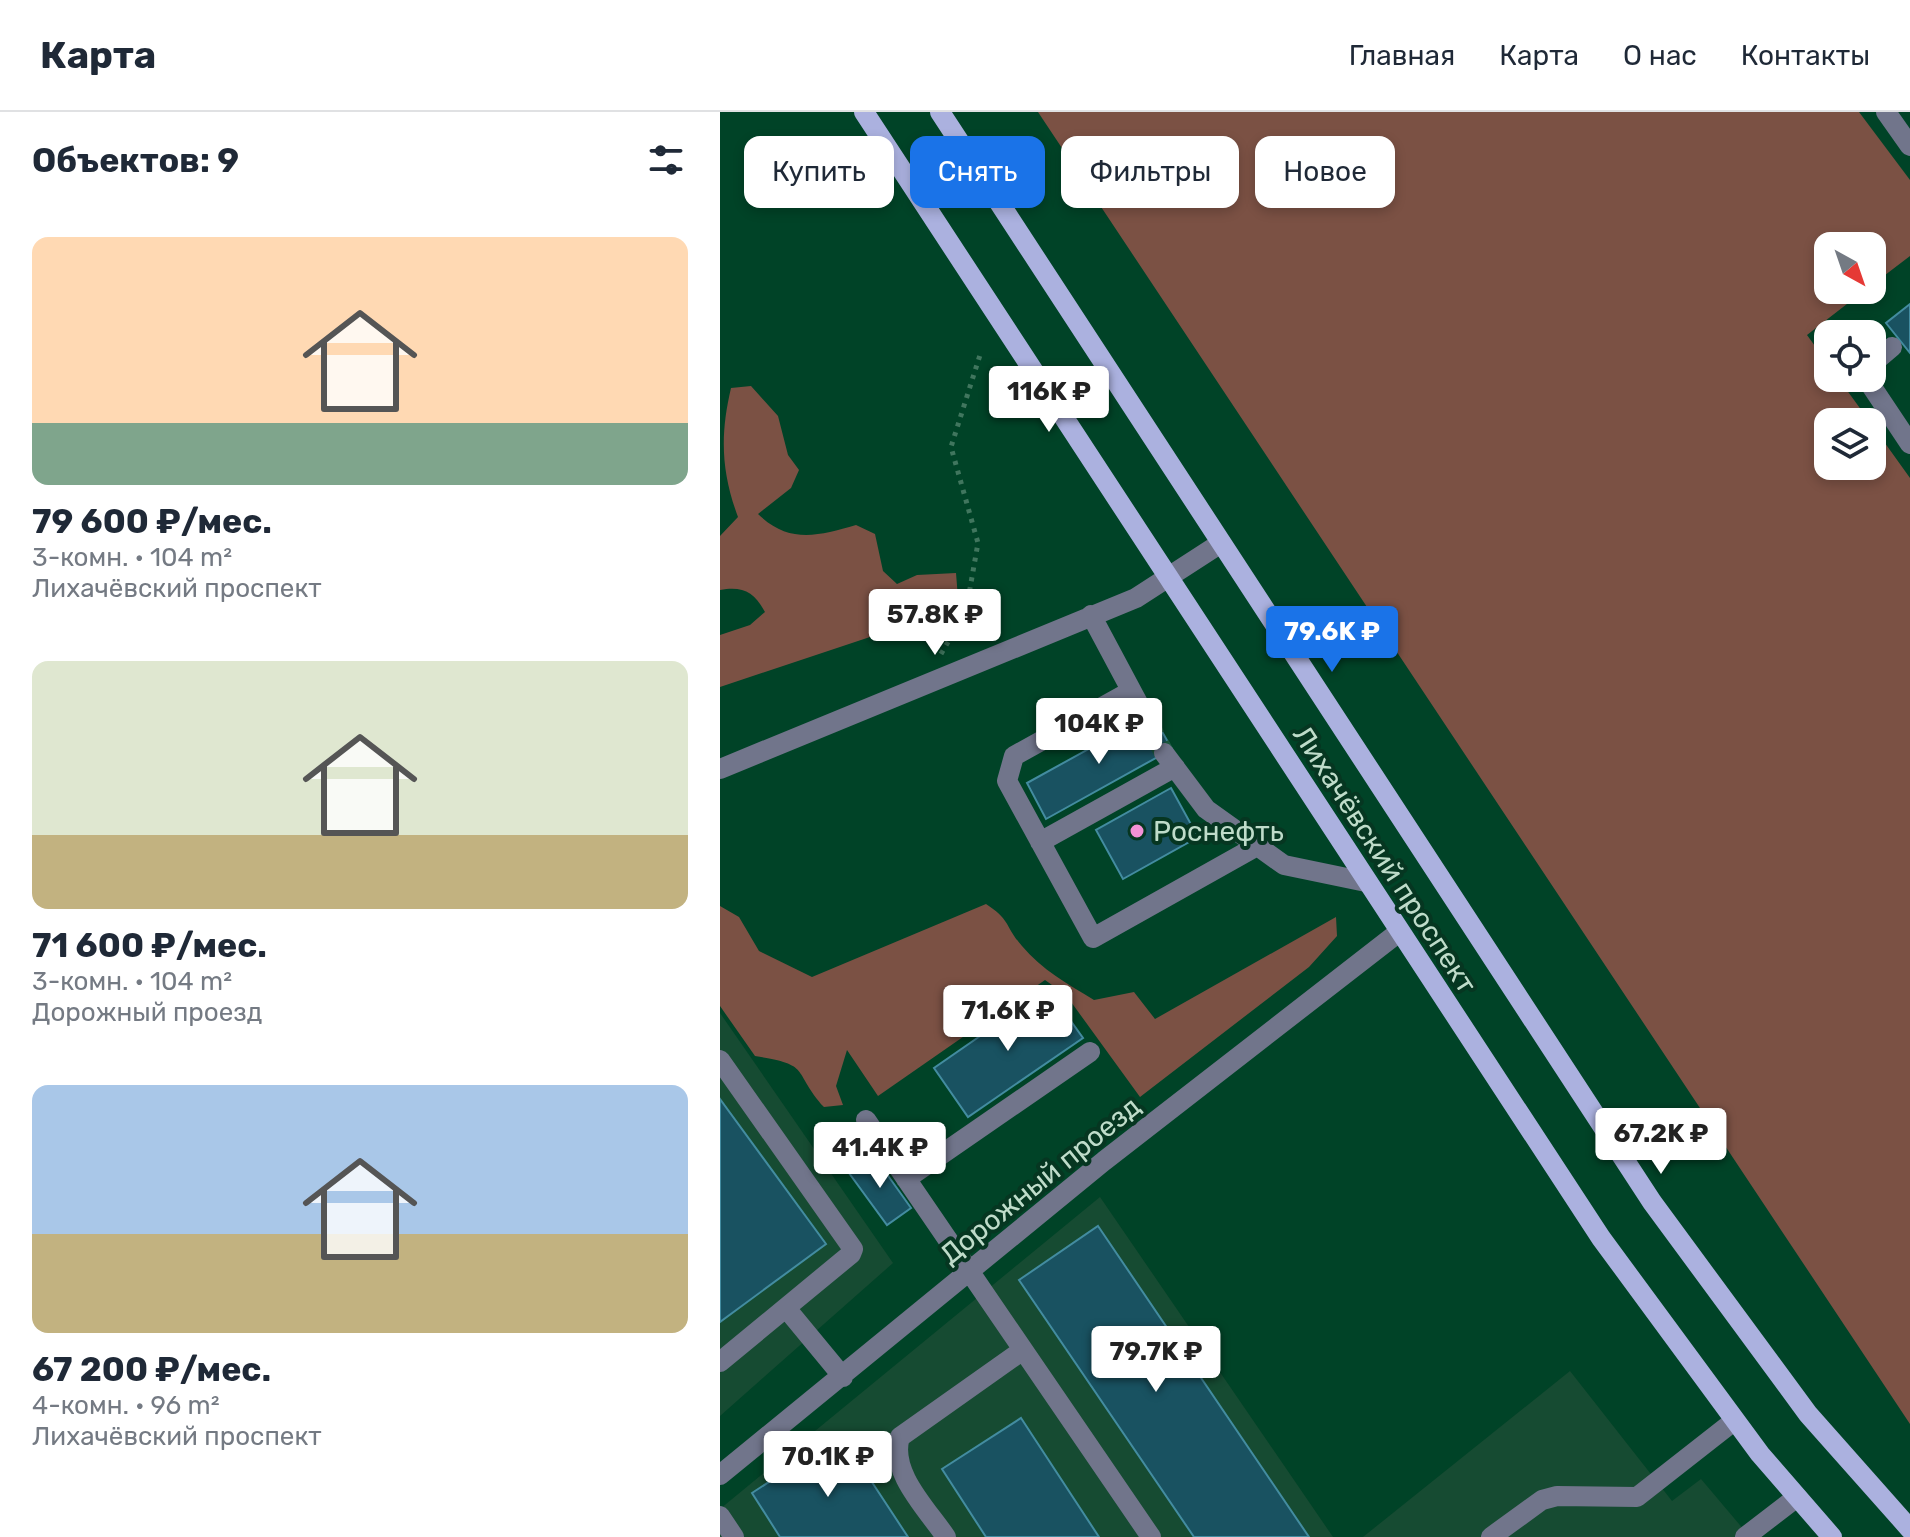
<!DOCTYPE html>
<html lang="ru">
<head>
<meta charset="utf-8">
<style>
	:root { --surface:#fff; --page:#f2f2f3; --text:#1f2937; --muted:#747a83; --line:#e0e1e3; --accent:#1a73e8 }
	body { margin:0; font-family:Rubik,sans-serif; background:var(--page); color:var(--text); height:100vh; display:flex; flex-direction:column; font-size:30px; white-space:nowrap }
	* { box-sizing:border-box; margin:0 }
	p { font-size:26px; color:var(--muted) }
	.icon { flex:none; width:44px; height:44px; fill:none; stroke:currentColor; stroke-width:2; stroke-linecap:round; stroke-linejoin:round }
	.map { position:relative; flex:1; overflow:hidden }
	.sheet { display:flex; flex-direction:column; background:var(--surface); width:720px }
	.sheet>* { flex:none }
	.banner { position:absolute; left:24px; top:24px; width:760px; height:72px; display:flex; gap:16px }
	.needle { width:52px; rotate:140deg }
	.fabs { position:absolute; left:1094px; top:120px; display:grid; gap:16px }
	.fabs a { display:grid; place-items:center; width:72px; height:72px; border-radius:16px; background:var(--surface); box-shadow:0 4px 12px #0003; font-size:40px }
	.price { position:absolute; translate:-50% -68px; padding:0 18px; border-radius:8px; background:#fff; color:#222; font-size:26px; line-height:52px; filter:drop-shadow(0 2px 4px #0008) }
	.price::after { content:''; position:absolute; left:50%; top:48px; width:24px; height:18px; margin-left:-12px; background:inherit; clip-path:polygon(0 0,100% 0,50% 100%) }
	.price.on { background:var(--accent); color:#fff }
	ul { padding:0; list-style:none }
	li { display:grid; align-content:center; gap:16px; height:424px; padding:0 32px }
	li span { display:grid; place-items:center; height:248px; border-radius:16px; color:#555 }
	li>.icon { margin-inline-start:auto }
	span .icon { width:144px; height:144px; fill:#fffc; stroke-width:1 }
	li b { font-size:34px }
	h2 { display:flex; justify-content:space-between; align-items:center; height:96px; padding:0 32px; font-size:34px }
	.pill { padding:0 28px; border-radius:16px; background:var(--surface); box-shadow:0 4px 12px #0003; font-size:28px; line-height:72px }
	.pill.on { background:var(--accent); color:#fff }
	header { display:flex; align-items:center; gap:48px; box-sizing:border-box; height:112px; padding:0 40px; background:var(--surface); border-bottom:2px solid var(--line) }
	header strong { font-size:38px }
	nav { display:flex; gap:44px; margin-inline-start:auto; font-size:28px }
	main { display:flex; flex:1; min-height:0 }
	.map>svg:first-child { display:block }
</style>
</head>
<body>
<header>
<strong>Карта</strong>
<nav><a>Главная</a><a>Карта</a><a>О нас</a><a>Контакты</a></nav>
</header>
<main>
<section class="sheet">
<h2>Объектов: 9<svg class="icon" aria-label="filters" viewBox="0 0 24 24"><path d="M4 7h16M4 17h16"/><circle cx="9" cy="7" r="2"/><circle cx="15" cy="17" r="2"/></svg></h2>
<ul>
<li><span style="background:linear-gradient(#ffd9b3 75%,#7fa58c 0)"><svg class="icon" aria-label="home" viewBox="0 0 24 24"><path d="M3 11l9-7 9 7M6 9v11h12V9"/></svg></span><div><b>79 600 ₽/мес.</b><p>3-комн. · 104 m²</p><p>Лихачёвский проспект</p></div></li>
<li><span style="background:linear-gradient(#dfe7d0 70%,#c2b280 0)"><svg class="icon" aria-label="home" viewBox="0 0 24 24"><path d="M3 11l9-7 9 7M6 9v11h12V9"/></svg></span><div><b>71 600 ₽/мес.</b><p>3-комн. · 104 m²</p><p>Дорожный проезд</p></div></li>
<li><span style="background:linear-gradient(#a9c7e8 60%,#c2b280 0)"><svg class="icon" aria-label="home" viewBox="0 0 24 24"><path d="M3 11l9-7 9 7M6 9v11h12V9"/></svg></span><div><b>67 200 ₽/мес.</b><p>4-комн. · 96 m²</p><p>Лихачёвский проспект</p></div></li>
</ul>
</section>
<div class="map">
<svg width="1190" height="1425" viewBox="0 0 1190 1425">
	<rect width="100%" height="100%" fill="#004327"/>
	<!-- built -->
	<path fill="#164b32" d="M0,901L173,1151L0,1304Z
		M380,1085L613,1425H0V1397Z
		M850,1259L952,1389L981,1367L1030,1425H643Z"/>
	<!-- green -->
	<path fill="#7b5144" d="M318,0H1139L1190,68V144L1152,173V134H1108V178H1145L1087,223L1108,252V266H1118L1150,310H1108V354H1152V313L1190,366V1312Z
		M31,274L58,304L68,343L79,358L71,376L38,402C69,432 98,424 136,413L155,422L163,459L177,472L197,463L236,461L238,486L205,510L186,513L0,575V523L30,513L45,500C34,480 23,474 0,478V424L18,405C1,359 0,323 11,276Z
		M266,792C291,808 285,815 302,834C322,858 348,872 374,888L414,880L435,907L616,805L617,824L589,855L420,985L346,883L325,868L158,984L127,938L116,974L123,993L104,995C71,958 93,953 35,944L0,894V794L19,805L39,839L92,865Z"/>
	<!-- building -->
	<path fill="#195261" stroke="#438ca0" stroke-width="2" d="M1190,192V241L1166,211Z
		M432,602L452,637L326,707L307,671Z
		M451,676L478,725L403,767L376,718Z
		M328,877L363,926L248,1005L214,956Z
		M0,987L106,1132L0,1210Z
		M154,1044L191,1096L167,1113L129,1061Z
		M378,1114L589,1425H474L299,1168Z
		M301,1306L379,1425H266L222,1357Z
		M121,1323L188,1425H60L32,1381Z"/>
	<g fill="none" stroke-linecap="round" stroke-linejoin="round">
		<!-- minor-tunnel -->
		<path stroke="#1d5a3f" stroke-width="20" stroke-dasharray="20 10" stroke-linecap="butt" d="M426,606L444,641"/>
		<!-- path -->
		<path stroke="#40765e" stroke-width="5" stroke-dasharray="4 6" stroke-linecap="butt" d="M221,542L246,499L258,431L231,335L260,243"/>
		<!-- minor -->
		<path stroke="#71758b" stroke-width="20" d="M1166,0L1190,34
			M1152,252L1172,235
			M1146,266L1190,332
			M371,503L426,606
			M411,579L294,644L287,669L373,826L537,734
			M444,641L486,697L564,753L646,770
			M0,657L416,486L501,431
			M320,730L455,655
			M0,948L133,1137L131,1142L0,1250
			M146,1008L431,1425
			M186,1067L370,940
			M66,1196L123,1265
			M0,1363L384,1049L679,820
			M0,1404L14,1425
			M226,1425C207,1397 169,1360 180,1325L303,1238
			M771,1425L822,1388L837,1384L917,1385L1014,1309
			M1025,1425L1077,1385"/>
		<!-- major -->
		<path stroke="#abb1df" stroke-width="20" d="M144,0L881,1126L1040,1342L1112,1425
			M220,0L932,1090L1088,1302L1190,1417"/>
	</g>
	<!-- markers -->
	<circle fill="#f391d6" stroke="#063621" stroke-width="3" cx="417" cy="719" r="8"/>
	<g text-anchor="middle" stroke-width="8" stroke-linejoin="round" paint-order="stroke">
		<!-- poi labels -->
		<g font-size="28" fill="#bfdcca" stroke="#063621" text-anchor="start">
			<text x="433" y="729">Роснефть</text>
		</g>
		<!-- street labels -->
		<g font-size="28" fill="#bfdcca" stroke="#063621">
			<text transform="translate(665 747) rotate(57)" y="10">Лихачёвский проспект</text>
			<text transform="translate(320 1068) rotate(-39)" y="10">Дорожный проезд</text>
		</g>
	</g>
</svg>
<div class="fabs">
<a><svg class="needle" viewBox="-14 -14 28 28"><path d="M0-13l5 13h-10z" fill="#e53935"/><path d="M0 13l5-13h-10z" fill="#747a83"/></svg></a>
<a><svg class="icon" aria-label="locate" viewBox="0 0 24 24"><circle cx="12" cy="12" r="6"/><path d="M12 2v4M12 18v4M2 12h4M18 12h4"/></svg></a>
<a><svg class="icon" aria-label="layers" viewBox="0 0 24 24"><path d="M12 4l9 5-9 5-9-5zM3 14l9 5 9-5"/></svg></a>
</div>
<b class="price" style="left:329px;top:322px">116K ₽</b>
<b class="price" style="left:215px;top:545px">57.8K ₽</b>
<b class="price on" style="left:612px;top:562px">79.6K ₽</b>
<b class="price" style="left:379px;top:654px">104K ₽</b>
<b class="price" style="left:288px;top:941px">71.6K ₽</b>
<b class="price" style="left:941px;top:1064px">67.2K ₽</b>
<b class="price" style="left:160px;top:1078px">41.4K ₽</b>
<b class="price" style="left:436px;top:1282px">79.7K ₽</b>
<b class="price" style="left:108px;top:1387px">70.1K ₽</b>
<div class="banner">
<a class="pill">Купить</a>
<a class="pill on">Снять</a>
<a class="pill">Фильтры</a>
<a class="pill">Новое</a>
</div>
</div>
</main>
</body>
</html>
